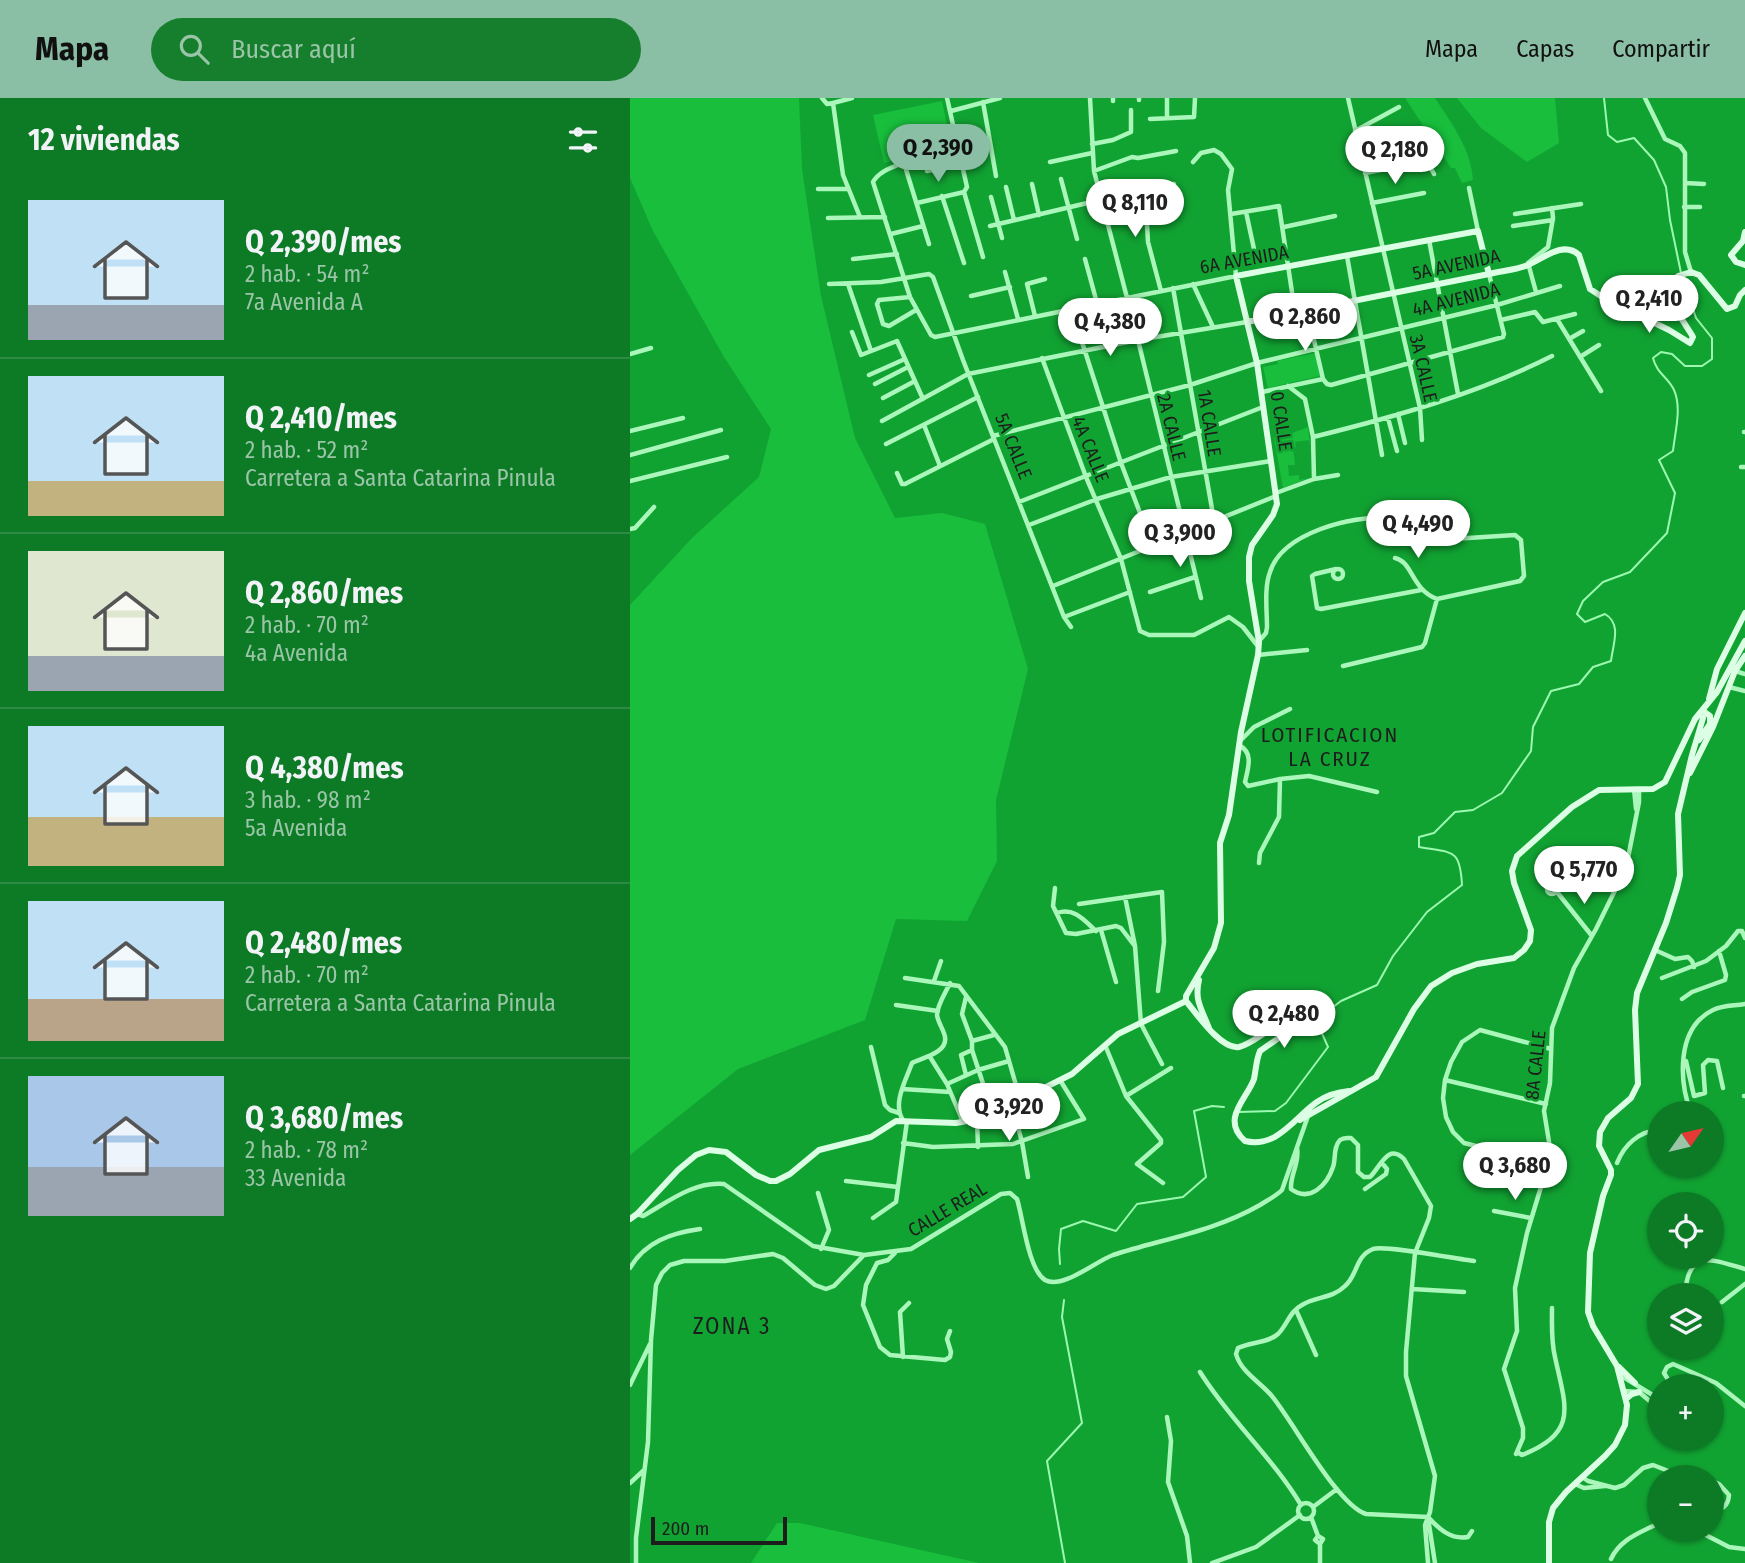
<!DOCTYPE html>
<html lang="es">
<head>
<meta charset="utf-8">
<style>
	:root { --surface:#0d7a26; --page:#167f2e; --text:#f1f3f6; --muted:#9ac5a7; --line:#2d8b43; --accent:#8abfa5 }
	body { margin:0; font-family:"Fira Sans Condensed",sans-serif; background:var(--page); color:var(--text); height:100vh; display:flex; flex-direction:column; font-size:26px; white-space:nowrap }
	* { box-sizing:border-box; margin:0 }
	p { font-size:23px; color:var(--muted) }
	.icon { flex:none; width:38px; height:38px; fill:none; stroke:currentColor; stroke-width:2; stroke-linecap:round; stroke-linejoin:round }
	.map { position:relative; flex:1; overflow:hidden }
	.sheet { display:flex; flex-direction:column; background:var(--surface); width:630px }
	.sheet>* { flex:none }
	.needle { width:46px; rotate:56deg }
	.fabs { position:absolute; left:1017px; top:1003px; display:grid; gap:14px }
	.fabs a { display:grid; place-items:center; width:77px; height:77px; border-radius:50%; background:var(--surface); box-shadow:0 2px 5px #0004; font-size:35px }
	.scale { position:absolute; left:21px; bottom:18px; width:136px; box-sizing:border-box; padding-left:7px; border:4px solid #1d1d1d; border-top:0; font-size:19px; line-height:24px; white-space:nowrap; color:#1d1d1d; -webkit-text-stroke:5px #11a332; paint-order:stroke }
	.price { position:absolute; translate:-50% -60px; padding:0 16px; border-radius:24px; background:#fff; color:#222; font-size:23px; line-height:46px; filter:drop-shadow(0 2px 4px #0008) }
	.price::after { content:''; position:absolute; left:50%; top:42px; width:21px; height:16px; margin-left:-10px; background:inherit; clip-path:polygon(0 0,100% 0,50% 100%) }
	.price.current { background:var(--accent); color:#111 }
	ul { padding:0; list-style:none }
	li { display:flex; align-items:center; gap:21px; height:175px; padding:0 28px }
	li+li { border-top:2px solid var(--line) }
	li span { display:grid; place-items:center; flex:none; width:196px; height:140px; border-radius:0px; color:#555 }
	li>.icon { margin-inline-start:auto }
	span .icon { width:84px; height:84px; fill:#fffc; stroke-width:1 }
	li b { font-size:30px }
	h2 { display:flex; justify-content:space-between; align-items:center; height:84px; padding:0 28px; font-size:30px }
	header { display:flex; align-items:center; gap:42px; box-sizing:border-box; height:98px; padding:0 35px; background:var(--accent); color:#111 }
	header strong { font-size:33px }
	nav { display:flex; gap:38px; margin-inline-start:auto; font-size:24px }
	.search { width:490px; height:63px; background:var(--page); display:flex; align-items:center; gap:18px; box-sizing:border-box; padding:0 24px; border-radius:38px; color:var(--muted); font-size:26px }
	main { display:flex; flex:1; min-height:0 }
	.map>svg:first-child { display:block }
</style>
</head>
<body>
<header>
<strong>Mapa</strong>
<div class="search"><svg class="icon" aria-label="search" viewBox="0 0 24 24"><circle cx="10" cy="10" r="6"/><path d="M15 15l6 6"/></svg>Buscar aquí</div>
<nav><a>Mapa</a><a>Capas</a><a>Compartir</a></nav>
</header>
<main>
<section class="sheet">
<h2>12 viviendas<svg class="icon" aria-label="filters" viewBox="0 0 24 24"><path d="M4 7h16M4 17h16"/><circle cx="9" cy="7" r="2"/><circle cx="15" cy="17" r="2"/></svg></h2>
<ul>
<li><span style="background:linear-gradient(#bfe0f5 75%,#9aa5b1 0)"><svg class="icon" aria-label="home" viewBox="0 0 24 24"><path d="M3 11l9-7 9 7M6 9v11h12V9"/></svg></span><div><b>Q 2,390/mes</b><p>2 hab. · 54 m²</p><p>7a Avenida A</p></div></li>
<li><span style="background:linear-gradient(#bfe0f5 75%,#c2b280 0)"><svg class="icon" aria-label="home" viewBox="0 0 24 24"><path d="M3 11l9-7 9 7M6 9v11h12V9"/></svg></span><div><b>Q 2,410/mes</b><p>2 hab. · 52 m²</p><p>Carretera a Santa Catarina Pinula</p></div></li>
<li><span style="background:linear-gradient(#dfe7d0 75%,#9aa5b1 0)"><svg class="icon" aria-label="home" viewBox="0 0 24 24"><path d="M3 11l9-7 9 7M6 9v11h12V9"/></svg></span><div><b>Q 2,860/mes</b><p>2 hab. · 70 m²</p><p>4a Avenida</p></div></li>
<li><span style="background:linear-gradient(#bfe0f5 65%,#c2b280 0)"><svg class="icon" aria-label="home" viewBox="0 0 24 24"><path d="M3 11l9-7 9 7M6 9v11h12V9"/></svg></span><div><b>Q 4,380/mes</b><p>3 hab. · 98 m²</p><p>5a Avenida</p></div></li>
<li><span style="background:linear-gradient(#bfe0f5 70%,#b9a48a 0)"><svg class="icon" aria-label="home" viewBox="0 0 24 24"><path d="M3 11l9-7 9 7M6 9v11h12V9"/></svg></span><div><b>Q 2,480/mes</b><p>2 hab. · 70 m²</p><p>Carretera a Santa Catarina Pinula</p></div></li>
<li><span style="background:linear-gradient(#a9c7e8 65%,#9aa5b1 0)"><svg class="icon" aria-label="home" viewBox="0 0 24 24"><path d="M3 11l9-7 9 7M6 9v11h12V9"/></svg></span><div><b>Q 3,680/mes</b><p>2 hab. · 78 m²</p><p>33 Avenida</p></div></li>
</ul>
</section>
<div class="map">
<svg width="1115" height="1465" viewBox="0 0 1115 1465">
	<rect width="100%" height="100%" fill="#11a332"/>
	<!-- green -->
	<path fill="#18be3c" d="M0,0H169L172,71L191,198L225,340L265,420L312,415L355,426L398,571L366,702L367,763L337,823L266,821L235,922L108,971L0,1057V507L62,440L129,379L141,331L94,259L23,133L0,80Z
		M775,0H805C822,26 841,51 843,82L832,85L825,70H821Z
		M827,0H925L929,45L897,64L851,30Z
		M312,3L322,51L254,65L243,17Z
		M685,255L690,278L638,290L633,269L648,266L647,263Z
		M678,329L683,373L679,342L665,344L666,349L663,350L665,367H658L659,378L669,377V382L678,380L653,390L644,340L657,337Z
		M147,1425H170L349,1465H121Z"/>
	<g fill="none" stroke-linecap="round" stroke-linejoin="round">
		<!-- stream -->
		<path stroke="#9df9b0" stroke-width="2" d="M974,0L978,37L987,44L1004,40L1024,62L1036,89L1040,122L1051,175
			M609,1014L645,1013L656,1005L698,949L686,922L711,903L747,887L763,858L797,814L832,787C830,750 823,755 789,749V739L804,735L825,714L843,712L872,695L901,653L903,629L921,593L949,586L963,569L981,563C983,546 992,526 975,516L955,524L947,516L953,503L973,484L1000,474L1037,435L1045,395L1029,362L1043,353C1045,334 1052,310 1044,292C1038,279 1027,276 1023,260L1031,254L1042,256L1055,268H1072L1082,261V240L1066,220L1053,181
			M430,1166L429,1151L431,1131L453,1123L486,1133L507,1106L553,1099L576,1079L564,1013L582,1008L594,1009
			M434,1202L432,1219L452,1325L417,1363L435,1465"/>
		<!-- street -->
		<path stroke="#abf6bb" stroke-width="4.5" d="M192,0L197,6L203,5
			M222,0L203,5L213,77L230,119
			M317,0L337,89L334,94L353,159
			M460,0L464,73L508,242L571,500
			M483,0V3
			M509,0V2
			M537,0V20
			M718,0L790,310L792,342
			M1015,0L1035,41L1050,48L1055,55V154L1061,174
			M353,4L366,78
			M321,13L370,0
			M520,21L564,19L565,0
			M725,33L769,9
			M462,46L483,42L501,34V12
			M791,53L804,76
			M328,55C306,59 254,63 243,84L280,199L301,237L305,239L606,178L598,92L602,71L591,56L584,52L571,55L563,64
			M733,62L783,32
			M420,64L462,55
			M274,65L299,146
			M297,73L331,66
			M464,73L502,59L508,60L546,53
			M735,75L797,63
			M431,81L447,141
			M1055,85L1074,86
			M402,86L409,117
			M376,89L384,122
			M839,90L848,133
			M188,91H217
			M312,98L334,165
			M361,99L372,140
			M287,105L334,94
			M742,105L794,95
			M1054,109H1070
			M616,114L624,151
			M601,116L649,108L665,214
			M885,116L951,106
			M198,120L255,119
			M360,128L470,102
			M883,128L923,122
			M654,129L705,118
			M261,136L293,128
			M799,142L828,296
			M717,158L752,357
			M223,161L267,156
			M455,161L467,205
			M375,174L388,221
			M199,186L251,184L299,176L303,179L333,262L434,519L441,529
			M218,186L241,253
			M563,186L583,229
			M543,190L584,422
			M531,193L518,144L515,93L544,86
			M906,194L898,165L918,149L923,120L922,110
			M341,198L380,189
			M280,199L249,202L247,206L253,226L259,228L286,212
			M441,210L491,365L523,449
			M677,212L693,281L697,286L701,287L873,239L874,236L859,176
			M405,218L397,186L415,181
			M927,221L971,293
			M871,222L905,214L913,224L945,216
			M222,234L231,257L267,243L293,301
			M939,241L953,233
			M0,256L21,250
			M950,259L969,247
			M412,260L456,379L491,461L510,533L519,537H564L599,519L613,529L627,547
			M239,277L275,261
			M245,286L278,269
			M658,288L675,301L683,339L684,381
			M632,294L693,281
			M253,300L285,283
			M768,316L775,345
			M758,320L767,353
			M252,323L338,276L508,242L617,224
			M294,327L310,368
			M0,333L53,320
			M1114,334H1115
			M363,338L560,287L627,265L867,207L930,188
			M683,339C764,319 847,296 922,258
			M256,346L348,299
			M0,357L91,332
			M1111,369H1115
			M267,375L272,386H275L364,341
			M0,383L97,359
			M646,395L684,381L708,377
			M389,404L633,309
			M399,427L467,401L541,379L641,363
			M0,431L5,430L24,409
			M706,471L685,476L682,478L687,510L691,511L791,492
			M703 476a5 5 0 1 1 10 0a5 5 0 1 1-10 0Z
			M423,488L646,398
			M520,494L565,479
			M434,519L500,494
			M629,543L636,535L637,529C637,512 634,490 640,474C652,435 722,417 758,420L764,427L767,440L776,444L885,437L891,442L894,478L890,483L807,501C781,491 783,464 765,460
			M628,557L677,552
			M713,568L792,549L795,545L807,501
			M1105,573L1115,576
			M1099,589L1115,593
			M610,643L624,629L660,611
			M609,647C624,655 618,670 615,684L618,688L650,681L679,678L747,694
			M1004,691L1006,711
			M970 758a5 5 0 1 1 10 0a5 5 0 1 1-10 0Z
			M979,760L996,770
			M629,765L630,755L649,719L650,681
			M917 791a5 5 0 1 1 10 0a5 5 0 1 1-10 0Z
			M425,790L423,808L436,835L446,836L486,828L491,830L504,847
			M927,794L962,838
			M495,799L505,848L511,926L532,966
			M449,806L532,794L534,844L528,893
			M427,815C444,809 454,822 466,833
			M471,832L486,884
			M1025,852L1045,861L1058,859L1062,863L1064,869
			M275,880L329,888L375,949L390,1001
			M1032,880L1076,863L1096,848L1108,833H1112L1115,840
			M304,883L311,863
			M336,899L332,916L342,943V952L363,1016
			M1052,901L1062,894L1095,882L1096,877L1089,853
			M266,907L308,913
			M342,943L364,937
			M475,947L496,998L531,1042V1045L507,1066L533,1085
			M241,949L255,1007L260,1012L269,1015
			M300,959L317,986L333,1024
			M1056,963L1064,998L1075,995L1073,967L1078,962L1087,963L1093,990
			M336,977L331,957L342,952
			M815,982L916,1006
			M317,986L348,972L379,963
			M272,991L320,994
			M496,998L541,970
			M1114,998H1115
			M382,1007L392,1044L398,1079
			M1061,1015C1049,983 1046,930 1083,912C1093,907 1104,908 1115,906
			M347,1021L348,1049
			M273,1022C262,1006 276,982 282,965C291,960 318,955 315,939C314,932 308,925 307,917C307,907 316,894 320,885
			M273,1045L303,1049L383,1046L454,1021L430,982
			M667,1050C670,1065 660,1076 661,1091C680,1105 697,1087 703,1069C706,1061 703,1049 710,1042C714,1039 716,1040 721,1040L728,1047V1074L734,1079H740C751,1068 758,1045 774,1061L801,1108L799,1120L785,1155L776,1254V1278L805,1378L800,1414L795,1427L798,1465
			M987,1065C994,1047 1009,1033 1029,1032
			M919,1066L834,1045L823,1034L816,1019L813,1000L815,982L821,964L832,944L850,932L921,951
			M216,1083L268,1089
			M735,1091L756,1076L757,1071L752,1065
			M188,1095L199,1132L191,1151
			M864,1113L901,1120
			M7,1116L13,1118C38,1104 64,1083 94,1086L183,1148L234,1157L281,1151L371,1096L380,1095L387,1101C393,1120 398,1171 415,1182C432,1192 466,1163 483,1157C533,1141 585,1133 630,1107C638,1102 646,1098 652,1092L678,1018
			M243,1120L266,1104L277,1023
			M265,1155L258,1162L247,1165L236,1187L233,1207L250,1249L260,1257L315,1262L320,1259L321,1254L317,1241L320,1233
			M0,1170C15,1144 41,1135 70,1131
			M782,1191L834,1194
			M1055,1197C1058,1150 1080,1161 1115,1171
			M1092,1204L1115,1186
			M666,1212L686,1257
			M273,1259L270,1214L279,1205
			M570,1274C600,1322 642,1359 671,1407
			M990,1277L1029,1301
			M0,1287L20,1246
			M1042,1288L1034,1275L1037,1269L1043,1266L1086,1285L1115,1308
			M994,1293L1009,1294L1029,1311
			M537,1319L541,1343L538,1384L557,1438L560,1465
			M887,1354L892,1357C950,1335 935,1307 925,1259C921,1243 922,1227 922,1210
			M886,1356L893,1340V1330L874,1271L887,1233L885,1190L897,1135L921,1056L914,1013L920,985L922,930L944,870L966,831L996,770L1009,704V691
			M952,1379L958,1383L985,1390L994,1387L1013,1370L1023,1367L1046,1376L1073,1379
			M1082,1383L1089,1386L1099,1397C1098,1409 1092,1412 1082,1411
			M0,1385L13,1373
			M945,1386L954,1390L975,1388
			M668 1413a8 8 0 1 1 16 0a8 8 0 1 1-16 0Z
			M683,1409L707,1391
			M681,1419L688,1438
			M798,1420L805,1465
			M1066,1432L1099,1449L1115,1451
			M842,1433L838,1439C821,1442 809,1431 798,1419L736,1416C707,1407 663,1323 641,1297C630,1284 611,1274 606,1256L608,1250C620,1244 638,1245 648,1236C657,1227 660,1213 672,1207C686,1198 702,1201 715,1188C728,1177 725,1158 743,1151C756,1147 826,1161 844,1163
			M981,1461C990,1441 1010,1435 1029,1425
			M6,1465V1440L18,1344L21,1242L26,1187L32,1175L40,1167L54,1163H95L143,1156L153,1160L185,1187L196,1191L204,1188L233,1158
			M582,1465L626,1449L670,1417
			M690,1465V1446L693,1441L688,1438L685,1442L690,1446"/>
		<!-- secondary -->
		<path stroke="#dcfee4" stroke-width="6" d="M1115,134L1113,143L1101,157L1106,164L1115,167
			M617,224L859,176C871,173 886,172 898,167C913,161 933,142 949,157L960,191L977,202L1039,232L1060,245L1063,239C1053,222 1032,198 1048,178L1061,174L1069,177L1097,211L1105,208L1110,197L1115,192
			M1079,601L1087,571L1115,515
			M1069,642L1080,626
			M1060,675L1083,629L1105,573L1115,558
			M569,882C564,902 572,912 579,930
			M719,993C708,994 697,997 687,1004C665,1019 647,1051 615,1043C590,1021 617,1001 624,981C626,972 626,962 630,953L653,937L656,929L648,927C635,933 622,946 609,949C591,952 566,915 556,903V898L584,850L591,825L590,745L599,717L611,634L628,557L629,544L619,483V459L622,447L643,417L647,406L627,265L606,178L848,133L859,176
			M670,1022L746,979L784,911L801,888L822,875L847,866L884,860L894,852L900,843L901,832L884,785L882,773L887,758L942,709L969,692L1023,691L1035,684L1065,621L1087,594L1115,543
			M0,1121L7,1116L48,1072L66,1057L79,1052L96,1054L126,1077L140,1083H146L160,1076L189,1052L241,1039L266,1023L326,1025L354,1020L442,976L488,936L556,903
			M989,1269L1005,1285
			M996,1301L1002,1296L1009,1294
			M919,1465V1424L923,1410L936,1394L975,1358L985,1347L995,1327L997,1307L987,1268L963,1228L958,1214L960,1155L973,1098L981,1077V1072L969,1048L970,1034L978,1020L1001,1000L1008,986L1005,912L1007,895L1036,825L1047,790L1050,777L1048,716L1062,657L1073,620"/>
		<!-- secondary-bridge -->
		<path stroke="#dcfee4" stroke-width="6" d="M1073,613L1080,618V626"/>
	</g>
	<g text-anchor="middle" stroke-width="5" stroke-linejoin="round" paint-order="stroke">
		<!-- street labels -->
		<g font-size="19" fill="#1d1d1d" stroke="#11a332">
			<text transform="translate(614 161) rotate(-10)" y="7">6A AVENIDA</text>
			<text transform="translate(826 166) rotate(-12)" y="7">5A AVENIDA</text>
			<text transform="translate(826 201) rotate(-14)" y="7">4A AVENIDA</text>
			<text transform="translate(794 270) rotate(77)" y="7">3A CALLE</text>
			<text transform="translate(652 323) rotate(81)" y="7">0 CALLE</text>
			<text transform="translate(580 325) rotate(81)" y="7">1A CALLE</text>
			<text transform="translate(542 329) rotate(76)" y="7">2A CALLE</text>
			<text transform="translate(384 348) rotate(68)" y="7">5A CALLE</text>
			<text transform="translate(461 351) rotate(68)" y="7">4A CALLE</text>
			<text transform="translate(905 967) rotate(-84)" y="7">8A CALLE</text>
			<text transform="translate(317 1111) rotate(-31)" y="7">CALLE REAL</text>
		</g>
		<!-- neighbourhood labels -->
		<g font-size="21" letter-spacing="2" fill="#1d1d1d" stroke="#11a332">
			<text x="700" y="644">LOTIFICACION<tspan x="700" dy="24">LA CRUZ</tspan></text>
		</g>
		<!-- quarter labels -->
		<g font-size="23" letter-spacing="2" fill="#1d1d1d" stroke="#11a332">
			<text x="102" y="1236">ZONA 3</text>
		</g>
	</g>
</svg>
<div class="fabs">
<a><svg class="needle" viewBox="-14 -14 28 28"><path d="M0-13l5 13h-10z" fill="#e53935"/><path d="M0 13l5-13h-10z" fill="#9ac5a7"/></svg></a>
<a><svg class="icon" aria-label="locate" viewBox="0 0 24 24"><circle cx="12" cy="12" r="6"/><path d="M12 2v4M12 18v4M2 12h4M18 12h4"/></svg></a>
<a><svg class="icon" aria-label="layers" viewBox="0 0 24 24"><path d="M12 4l9 5-9 5-9-5zM3 14l9 5 9-5"/></svg></a>
<a>+</a>
<a>−</a>
</div>
<div class="scale">200 m</div>
<b class="price current" style="left:308px;top:86px">Q 2,390</b>
<b class="price" style="left:765px;top:88px">Q 2,180</b>
<b class="price" style="left:505px;top:141px">Q 8,110</b>
<b class="price" style="left:1019px;top:237px">Q 2,410</b>
<b class="price" style="left:675px;top:255px">Q 2,860</b>
<b class="price" style="left:480px;top:260px">Q 4,380</b>
<b class="price" style="left:788px;top:462px">Q 4,490</b>
<b class="price" style="left:550px;top:471px">Q 3,900</b>
<b class="price" style="left:954px;top:808px">Q 5,770</b>
<b class="price" style="left:654px;top:952px">Q 2,480</b>
<b class="price" style="left:379px;top:1045px">Q 3,920</b>
<b class="price" style="left:885px;top:1104px">Q 3,680</b>
</div>
</main>
</body>
</html>
